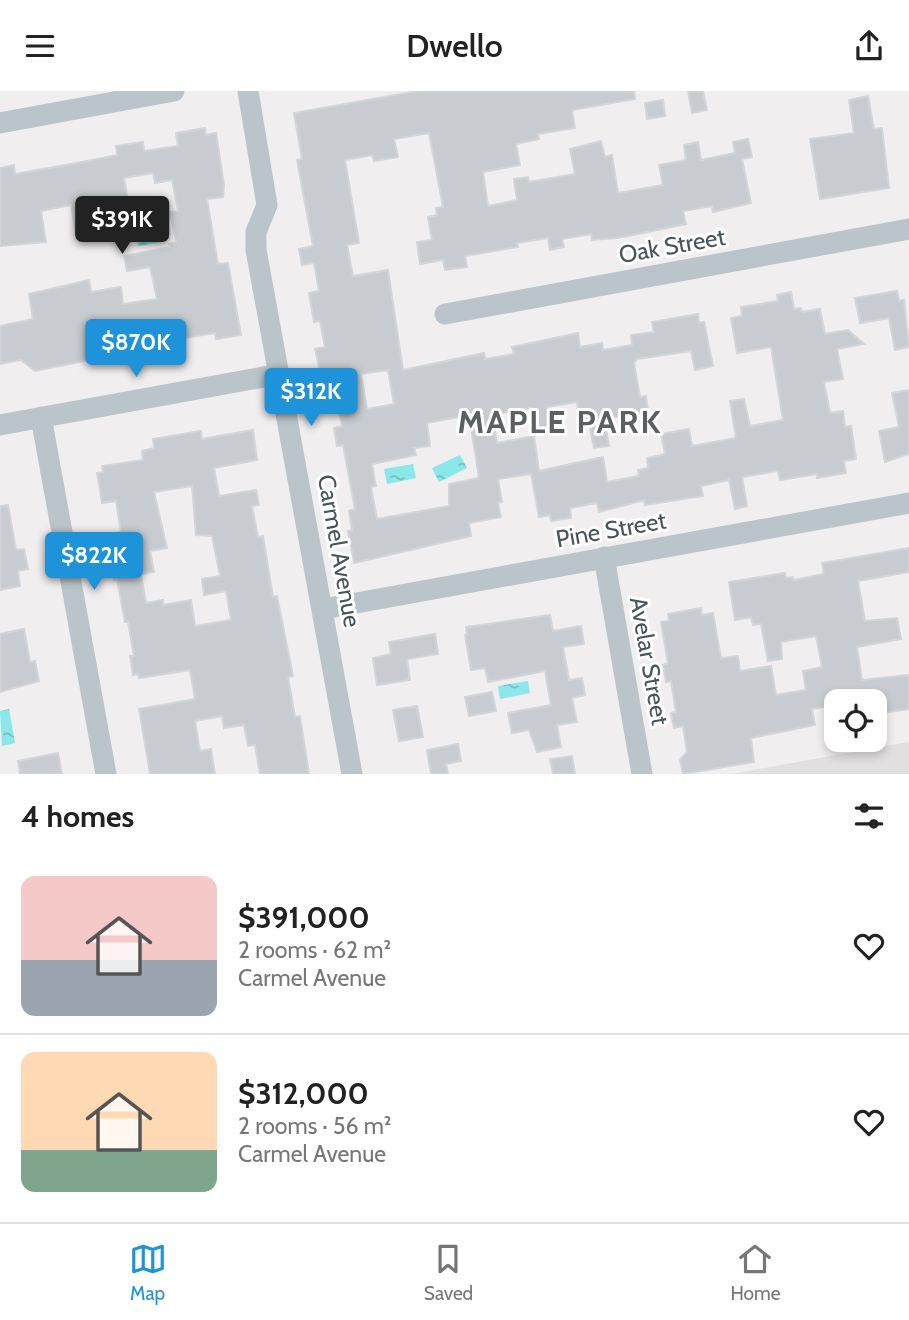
<!DOCTYPE html>
<html lang="en">
<head>
<meta charset="utf-8">
<style>
	:root { --surface:#fff; --page:#f2f2f2; --text:#222; --muted:#767676; --line:#e0e0e0; --accent:#1e93da }
	body { margin:0; font-family:Cabin,sans-serif; background:var(--page); color:var(--text); height:100vh; display:flex; flex-direction:column; font-size:26px; white-space:nowrap }
	* { box-sizing:border-box; margin:0 }
	p { font-size:23px; color:var(--muted) }
	.icon { flex:none; width:38px; height:38px; fill:none; stroke:currentColor; stroke-width:2; stroke-linecap:round; stroke-linejoin:round }
	.map { position:relative; height:683px; overflow:hidden }
	.side { display:flex; flex-direction:column; background:var(--surface); flex:1 }
	.side>* { flex:none }
	.tools { position:absolute; left:824px; top:598px; display:grid; gap:14px }
	.tools a { display:grid; place-items:center; width:63px; height:63px; border-radius:14px; background:var(--surface); box-shadow:0 4px 10px #0003; font-size:35px }
	.price { position:absolute; translate:-50% -60px; padding:0 16px; border-radius:7px; background:var(--accent); color:#fff; font-size:23px; line-height:46px; filter:drop-shadow(0 2px 4px #0008) }
	.price::after { content:''; position:absolute; left:50%; top:42px; width:21px; height:16px; margin-left:-10px; background:inherit; clip-path:polygon(0 0,100% 0,50% 100%) }
	.price.current { background:#222; color:#fff }
	ul { padding:0; list-style:none }
	li { display:flex; align-items:center; gap:21px; height:175px; padding:0 21px }
	li+li { border-top:2px solid var(--line) }
	li span { display:grid; place-items:center; flex:none; width:196px; height:140px; border-radius:14px; color:#555 }
	li>.icon { margin-inline-start:auto }
	span .icon { width:84px; height:84px; fill:#fffc; stroke-width:1 }
	li b { font-size:30px }
	h2 { display:flex; justify-content:space-between; align-items:center; height:84px; padding:0 21px; font-size:30px }
	header { display:flex; justify-content:space-between; align-items:center; height:91px; padding:0 21px; background:var(--surface); font-size:32px; font-weight:600 }
	.tab-bar { display:flex; justify-content:space-around; align-items:center; height:98px; border-top:2px solid var(--line); background:var(--surface); font-size:19px; color:var(--muted) }
	.tab-bar a { display:grid; justify-items:center; gap:4px }
	.tab-bar .current { color:var(--accent) }
	.map>svg:first-child { display:block }
</style>
</head>
<body>
<header><svg class="icon" aria-label="menu" viewBox="0 0 24 24"><path d="M4 6h16M4 12h16M4 18h16"/></svg>Dwello<svg class="icon" aria-label="share" viewBox="0 0 24 24"><path d="M12 15V3M7 8l5-5 5 5M5 13v7h14v-7"/></svg></header>
<div class="map">
<svg width="909" height="683" viewBox="0 0 909 683">
	<defs>
		<pattern id="water-ripples" width="26" height="14" patternUnits="userSpaceOnUse" patternTransform="scale(1.75)"><rect width="26" height="14" fill="#8be7e9"/><path d="M2 4q2-2 4 0t4 0M15 11q2-2 4 0t4 0" fill="none" stroke="#73bec0"/></pattern>
	</defs>
	<rect width="100%" height="100%" fill="#f0eeee"/>
	<!-- education -->
	<path fill="#e1dfe0" d="M909,651V683H731Z"/>
	<!-- water -->
	<path fill="url(#water-ripples)" d="M161,139L163,151L138,155L136,143Z
		M460,364L467,377L439,391L432,377Z
		M413,373L416,387L387,393L384,378Z
		M528,590L530,602L500,608L498,595Z
		M9,618L15,652L2,655L0,620Z"/>
	<!-- building -->
	<path fill="#c8ccd0" stroke="#d2d5d9" stroke-width="2" fill-rule="evenodd" d="M418,0H634L635,8L572,19L575,37L538,43L539,48L516,53L520,74L483,81L488,115L517,109L514,88L528,86L529,91L575,83L570,58L601,50L605,66L612,64L618,102L663,94L659,74L686,69L684,54L698,51L701,69L735,62L733,51L748,48L752,66L742,68L751,112L713,121L712,115L683,120L686,133L653,140L617,147L592,149L591,143L562,148L564,156L550,159L548,147L517,152L518,156L465,165L467,176L445,179L443,169L420,173L417,151L432,149L428,126L437,124L436,117L443,116L429,42L394,48L398,66L374,70L372,64L345,69L359,152L347,154L353,185L388,179L403,279L484,262L485,268L514,263L512,256L578,242L580,256L602,252L603,259L632,254L631,244L654,241L652,231L698,223L699,232L704,231L713,275L695,279L691,260L637,268L634,272L640,306L646,305L648,321L604,328L609,355L594,357L589,331L580,333L577,311L547,316L550,339L536,342L531,317L492,324L497,352L534,345L539,380L603,366L607,391L639,385L638,379L648,377L647,367L665,363L661,343L689,338L692,355L736,347L730,310L744,308L750,335L783,329L771,256L737,262L731,227L742,225L741,216L778,210L777,204L791,201L794,218L801,217L802,221L820,218L825,243L848,239L864,253L837,258L843,288L824,291L830,322L843,320L845,336L851,335L856,368L844,370L846,382L817,387V383L780,389L778,380L742,386L747,415L735,418L729,389L701,395L703,405L645,414L644,409L599,421L597,412L570,417L571,427L551,430L550,424L539,426L531,383L498,388L502,411L498,412L501,426L469,432L471,445L354,472L348,440L352,439L349,420L355,418L343,354L337,355L334,337L342,335L336,305L326,307L315,258L325,256L320,230L314,231L309,202L319,200L314,172L302,174L299,158L313,155L297,69L302,68L294,22ZM388,279L394,313L367,318L361,283ZM469,324L479,387L449,393V415L377,428L371,396L376,395L372,373L416,364L414,357L430,355L427,332Z
		M688,0H703L707,19L692,22Z
		M868,5L874,38L882,37L889,97L820,108L810,48L854,42L849,9Z
		M663,9L665,25L647,28L645,12Z
		M205,37L206,44L216,42L224,94L223,106L207,108L218,173L228,172L241,244L216,248L215,242L178,248L180,255L126,264L125,259L95,265V268L35,280L21,269L0,273V235L33,228L29,203L89,189L91,201L121,196L123,213L157,208L150,176L127,180L124,165L170,156L169,153L176,151L170,121L178,120L172,89L155,92L153,82L124,87L132,134L76,145L71,114L41,120L46,151L0,155V77L14,74L15,83L82,71L117,64L116,55L143,51L144,60L178,55L176,42Z
		M897,200L899,210L904,209L909,256L895,259L889,227L860,232L855,207Z
		M909,299V363L885,371L879,340L899,336L892,302Z
		M253,339L257,369L214,377L219,405L256,399L259,414L252,415L258,446L263,445L273,506L277,505L293,585L288,586L295,626L300,625L309,683H260L255,654L248,655L244,634L224,637L222,625L195,630L200,660L211,658L215,683H150L139,618L195,608L190,579L139,587L138,583L133,584L130,565H134L128,531H125L117,488L114,489L110,468L113,467L108,444L121,441L116,410L102,412L97,382L103,381L102,375L143,369L142,360L154,357L153,348L201,340L202,348ZM192,395L196,444L212,445L220,485L202,488L204,504L226,500L231,529L195,535L191,509L163,514V509L146,512L141,483L154,481L150,460L167,457L154,401Z
		M8,414L16,459L24,458L28,478L18,480L20,495L0,499V415Z
		M909,457V481L858,490L865,530L897,527L901,548L857,556L862,589L909,584V618L875,623V611H834L835,614L812,618L815,634L751,647L754,671L683,683L680,669L687,661L683,635L674,637L671,622L676,621L671,590L666,591L663,574L668,572L661,531L669,530L668,523L701,517L702,524L713,522L721,567L738,565L740,580L771,575L776,604L806,599L803,580L822,576L816,545L781,551L782,568L768,570L761,533L753,534L751,526L735,529L729,491L785,482L786,487L793,486L794,489L824,483L822,472Z
		M550,524L553,540L581,535L584,553L563,556L569,589L582,587L585,604L572,607L577,631L557,634L561,656L537,661L529,639L512,642L508,622L551,614L545,580L488,591L485,577L471,579L465,544L467,543L466,536Z
		M24,538L30,571L35,570L39,590L0,601V543Z
		M435,543L438,563L407,568L410,589L377,594L373,567L391,563L389,551Z
		M492,601L496,620L469,625L465,606Z
		M417,615L423,646L399,650L393,619Z
		M458,653L461,670L446,673L448,683H431L427,659Z
		M58,662L62,683H20L18,670Z
		M572,665L575,683H553L550,668Z"/>
	<g fill="none" stroke-linecap="round" stroke-linejoin="round">
		<!-- minor -->
		<path stroke="#bac5cb" stroke-width="21" d="M248,0L267,114L256,141V159L352,683
			M0,32L174,0
			M445,223L909,138
			M41,326L106,683
			M0,334L280,283
			M604,466L642,683
			M323,518L909,412"/>
	</g>
	<g text-anchor="middle" stroke-width="6" stroke-linejoin="round" paint-order="stroke">
		<!-- street labels -->
		<g font-size="24" fill="#47555b" stroke="#fff">
			<text transform="translate(672 155) rotate(-10)" y="8">Oak Street</text>
			<text transform="translate(611 439) rotate(-10)" y="8">Pine Street</text>
			<text transform="translate(339 460) rotate(80)" y="8">Carmel Avenue</text>
			<text transform="translate(649 570) rotate(80)" y="8">Avelar Street</text>
		</g>
		<!-- district labels -->
		<g font-size="32" font-weight="bold" letter-spacing="2" fill="#5b6063" stroke="#fff">
			<text x="560" y="342">MAPLE PARK</text>
		</g>
	</g>
</svg>
<div class="tools">
<a><svg class="icon" aria-label="locate" viewBox="0 0 24 24"><circle cx="12" cy="12" r="6"/><path d="M12 2v4M12 18v4M2 12h4M18 12h4"/></svg></a>
</div>
<b class="price current" style="left:122px;top:165px">$391K</b>
<b class="price" style="left:136px;top:288px">$870K</b>
<b class="price" style="left:311px;top:337px">$312K</b>
<b class="price" style="left:94px;top:501px">$822K</b>
</div>
<section class="side">
<h2>4 homes<svg class="icon" aria-label="filters" viewBox="0 0 24 24"><path d="M4 7h16M4 17h16"/><circle cx="9" cy="7" r="2"/><circle cx="15" cy="17" r="2"/></svg></h2>
<ul>
<li><span style="background:linear-gradient(#f6c9c9 60%,#9aa5b1 0)"><svg class="icon" aria-label="home" viewBox="0 0 24 24"><path d="M3 11l9-7 9 7M6 9v11h12V9"/></svg></span><div><b>$391,000</b><p>2 rooms · 62 m²</p><p>Carmel Avenue</p></div><svg class="icon" aria-label="heart" viewBox="0 0 24 24"><path d="M12 20l-8-8c-3-5 5-10 8-4 3-6 11-1 8 4z"/></svg></li>
<li><span style="background:linear-gradient(#ffd9b3 70%,#7fa58c 0)"><svg class="icon" aria-label="home" viewBox="0 0 24 24"><path d="M3 11l9-7 9 7M6 9v11h12V9"/></svg></span><div><b>$312,000</b><p>2 rooms · 56 m²</p><p>Carmel Avenue</p></div><svg class="icon" aria-label="heart" viewBox="0 0 24 24"><path d="M12 20l-8-8c-3-5 5-10 8-4 3-6 11-1 8 4z"/></svg></li>
</ul>
</section>
<nav class="tab-bar">
<a class="current"><svg class="icon" aria-label="map" viewBox="0 0 24 24"><path d="M3 6l6-2 6 2 6-2v14l-6 2-6-2-6 2zM9 4v14M15 6v14"/></svg>Map</a>
<a><svg class="icon" aria-label="saved" viewBox="0 0 24 24"><path d="M7 4h10v16l-5-4-5 4z"/></svg>Saved</a>
<a><svg class="icon" aria-label="home" viewBox="0 0 24 24"><path d="M3 11l9-7 9 7M6 9v11h12V9"/></svg>Home</a>
</nav>
</body>
</html>
